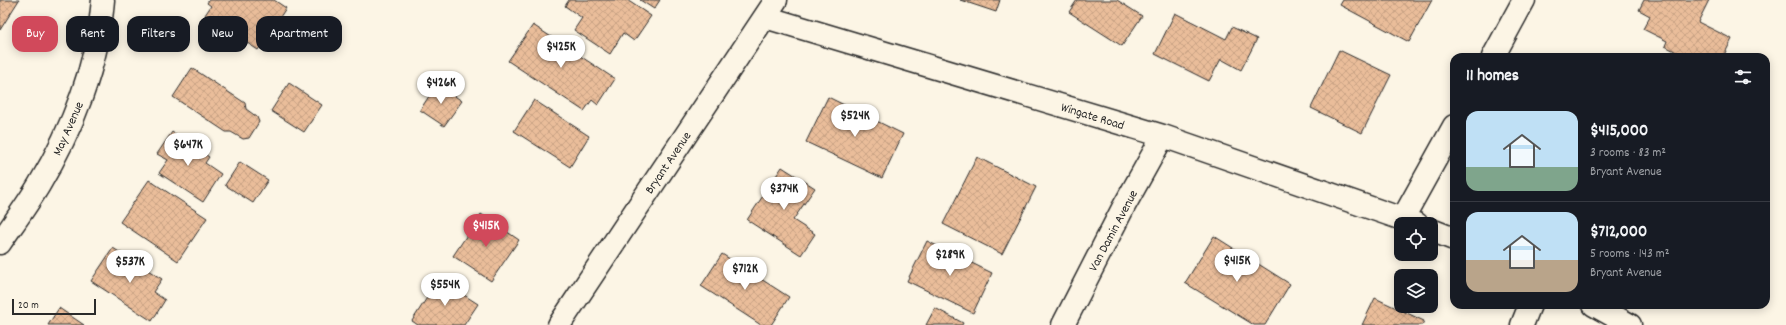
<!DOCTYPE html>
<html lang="en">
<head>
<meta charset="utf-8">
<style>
	:root { --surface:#171b24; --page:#242831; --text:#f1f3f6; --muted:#9ea1a6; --line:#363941; --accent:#d1495b }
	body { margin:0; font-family:Dekko,sans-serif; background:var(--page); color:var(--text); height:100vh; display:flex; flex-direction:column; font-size:15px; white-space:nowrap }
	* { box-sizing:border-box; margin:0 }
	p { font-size:13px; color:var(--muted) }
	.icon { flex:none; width:22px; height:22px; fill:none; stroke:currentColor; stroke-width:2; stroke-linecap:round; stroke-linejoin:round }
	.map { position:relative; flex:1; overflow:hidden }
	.panel { position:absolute; left:1450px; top:53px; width:320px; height:256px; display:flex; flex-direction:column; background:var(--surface); border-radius:12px; box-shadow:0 2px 10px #0003 }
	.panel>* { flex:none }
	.guide { position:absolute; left:12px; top:16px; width:380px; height:36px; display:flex; gap:8px }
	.tools { position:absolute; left:1394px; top:217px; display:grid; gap:8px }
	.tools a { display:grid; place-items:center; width:44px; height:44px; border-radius:8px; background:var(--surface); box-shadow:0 2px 10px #0003; font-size:20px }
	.scale { position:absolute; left:12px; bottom:10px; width:84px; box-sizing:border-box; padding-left:4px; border:2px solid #2b2b2b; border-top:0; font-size:11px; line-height:14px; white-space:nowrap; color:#2b2b2b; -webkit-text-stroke:3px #fcf5e5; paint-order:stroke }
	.price { position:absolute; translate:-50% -34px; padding:0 9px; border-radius:14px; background:#fff; color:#222; font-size:13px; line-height:26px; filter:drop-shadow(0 1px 2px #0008) }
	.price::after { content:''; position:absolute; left:50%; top:24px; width:12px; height:9px; margin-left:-6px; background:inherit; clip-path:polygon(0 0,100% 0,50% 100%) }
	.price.current { background:var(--accent); color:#fff }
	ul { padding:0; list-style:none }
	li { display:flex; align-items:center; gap:12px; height:100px; padding:0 16px }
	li+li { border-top:1px solid var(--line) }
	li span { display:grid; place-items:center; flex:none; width:112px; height:80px; border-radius:12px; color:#555 }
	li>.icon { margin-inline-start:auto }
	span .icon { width:48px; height:48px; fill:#fffc; stroke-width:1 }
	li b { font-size:17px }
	h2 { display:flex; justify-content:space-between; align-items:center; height:48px; padding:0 16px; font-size:17px }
	.tag { padding:0 14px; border-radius:12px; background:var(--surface); box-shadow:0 2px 10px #0003; font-size:14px; line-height:36px }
	.tag.current { background:var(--accent); color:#fff }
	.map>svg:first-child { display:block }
</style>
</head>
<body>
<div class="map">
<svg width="1786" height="325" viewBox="0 0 1786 325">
	<defs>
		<pattern id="building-cross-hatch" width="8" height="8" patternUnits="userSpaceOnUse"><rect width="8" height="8" fill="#eabd9a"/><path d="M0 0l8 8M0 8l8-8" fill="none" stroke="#c9a385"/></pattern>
	</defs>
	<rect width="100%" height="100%" fill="#fcf5e5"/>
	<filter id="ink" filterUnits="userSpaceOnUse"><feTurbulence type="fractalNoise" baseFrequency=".025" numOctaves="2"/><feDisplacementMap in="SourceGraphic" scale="8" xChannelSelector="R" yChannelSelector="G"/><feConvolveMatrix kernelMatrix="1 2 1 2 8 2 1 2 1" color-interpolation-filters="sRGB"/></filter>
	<g filter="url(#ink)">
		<!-- building -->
		<path fill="url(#building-cross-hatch)" stroke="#2b2b2b" d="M0,0H19L0,30Z
			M209,0H274L286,8L258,50L205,15L211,6L207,3Z
			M569,0H627L651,16L634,41L623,33L610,54L574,30L582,18L565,6Z
			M640,0H660L654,9Z
			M960,0H1000L996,12Z
			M1077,0H1117L1142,16L1122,46L1069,12Z
			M1343,0H1432L1409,42L1340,5Z
			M1644,0H1709L1698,22L1732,39L1723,57H1686L1665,46L1667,41L1643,29L1650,16L1639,10Z
			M1175,13L1226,39L1232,27L1257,39L1241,70L1221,59L1209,81L1155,54Z
			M533,25L615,79L598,105L592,100L584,111L508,61Z
			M1339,50L1391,75L1362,133L1311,108Z
			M192,68L245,103L246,109L257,117L259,122L249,138L243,139L231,132H226L173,97Z
			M289,83L322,105L304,132L271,111Z
			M437,84L462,101L444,126L420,110Z
			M828,97L903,134L882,178L806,142Z
			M534,100L589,136L570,167L514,131Z
			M172,132L209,157L205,163L221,174L203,202L159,173L168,160L157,154Z
			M977,157L1036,187L1002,254L943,224Z
			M240,162L268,180L253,203L225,185Z
			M782,167L815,188L793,220L815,234L801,255L747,220Z
			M149,180L207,218L178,261L120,222Z
			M481,214L519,240L491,281L453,256Z
			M1214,236L1290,284L1265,325H1254L1185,283Z
			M927,241L992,273L973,313L907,281Z
			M113,248L162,279L153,292L165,300L152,321L91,281Z
			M722,254L789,297L771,325H761L701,286Z
			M439,279L478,304L464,325H418L412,321Z
			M1375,298L1424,321L1422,325H1362Z
			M59,308L84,325H48Z
			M935,308L963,323L962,325H926Z"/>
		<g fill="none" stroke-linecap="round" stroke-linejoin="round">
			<!-- street casing -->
			<g stroke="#2b2b2b" stroke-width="25">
				<path id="street" d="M765,17L1163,136L1417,224
					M1493,57L1524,0
					M1403,218L1454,126
					M1431,230L1454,239
					M0,243C13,224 27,205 39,185C72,130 98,65 103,0
					M1594,305L1630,325
					M559,325L776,0
					M1063,325L1123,208L1163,136
					M1522,325L1530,305"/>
			</g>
			<!-- street -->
			<use href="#street" stroke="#fcf5e5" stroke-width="22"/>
		</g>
	</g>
	<g text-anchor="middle" stroke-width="3" stroke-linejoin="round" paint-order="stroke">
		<!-- street labels -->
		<g font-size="13" fill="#2b2b2b" stroke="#fcf5e5">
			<text transform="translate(1093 115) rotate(17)" y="5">Wingate Road</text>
			<text transform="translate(67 128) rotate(-66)" y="5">May Avenue</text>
			<text transform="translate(667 162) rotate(-56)" y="5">Bryant Avenue</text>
			<text transform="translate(1112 230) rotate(-62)" y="5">Van Damin Avenue</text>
		</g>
	</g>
</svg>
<div class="tools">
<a><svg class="icon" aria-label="locate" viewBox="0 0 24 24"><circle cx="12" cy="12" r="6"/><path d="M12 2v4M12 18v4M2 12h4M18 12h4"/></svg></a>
<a><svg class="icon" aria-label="layers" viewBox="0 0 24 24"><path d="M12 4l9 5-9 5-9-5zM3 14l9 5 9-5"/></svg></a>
</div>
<div class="scale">20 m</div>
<b class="price" style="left:561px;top:69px">$425K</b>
<b class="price" style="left:441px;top:105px">$426K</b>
<b class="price" style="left:855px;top:138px">$524K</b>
<b class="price" style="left:188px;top:167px">$647K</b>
<b class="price" style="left:784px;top:211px">$374K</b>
<b class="price current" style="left:486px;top:248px">$415K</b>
<b class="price" style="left:950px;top:277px">$289K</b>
<b class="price" style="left:1237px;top:283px">$415K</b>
<b class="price" style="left:130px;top:284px">$537K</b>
<b class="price" style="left:745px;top:291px">$712K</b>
<b class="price" style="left:445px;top:307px">$554K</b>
<div class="guide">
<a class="tag current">Buy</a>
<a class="tag">Rent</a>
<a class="tag">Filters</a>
<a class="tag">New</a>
<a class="tag">Apartment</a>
</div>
<section class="panel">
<h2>11 homes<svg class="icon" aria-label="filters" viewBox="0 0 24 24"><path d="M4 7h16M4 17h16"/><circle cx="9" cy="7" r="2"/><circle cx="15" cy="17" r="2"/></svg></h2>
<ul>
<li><span style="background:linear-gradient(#bfe0f5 70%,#7fa58c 0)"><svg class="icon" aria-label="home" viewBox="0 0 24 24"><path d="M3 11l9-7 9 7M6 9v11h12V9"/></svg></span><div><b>$415,000</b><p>3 rooms · 83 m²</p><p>Bryant Avenue</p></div></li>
<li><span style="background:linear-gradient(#bfe0f5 60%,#b9a48a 0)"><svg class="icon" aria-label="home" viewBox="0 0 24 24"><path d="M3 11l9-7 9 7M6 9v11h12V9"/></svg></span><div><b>$712,000</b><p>5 rooms · 143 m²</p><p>Bryant Avenue</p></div></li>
</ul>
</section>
</div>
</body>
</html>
